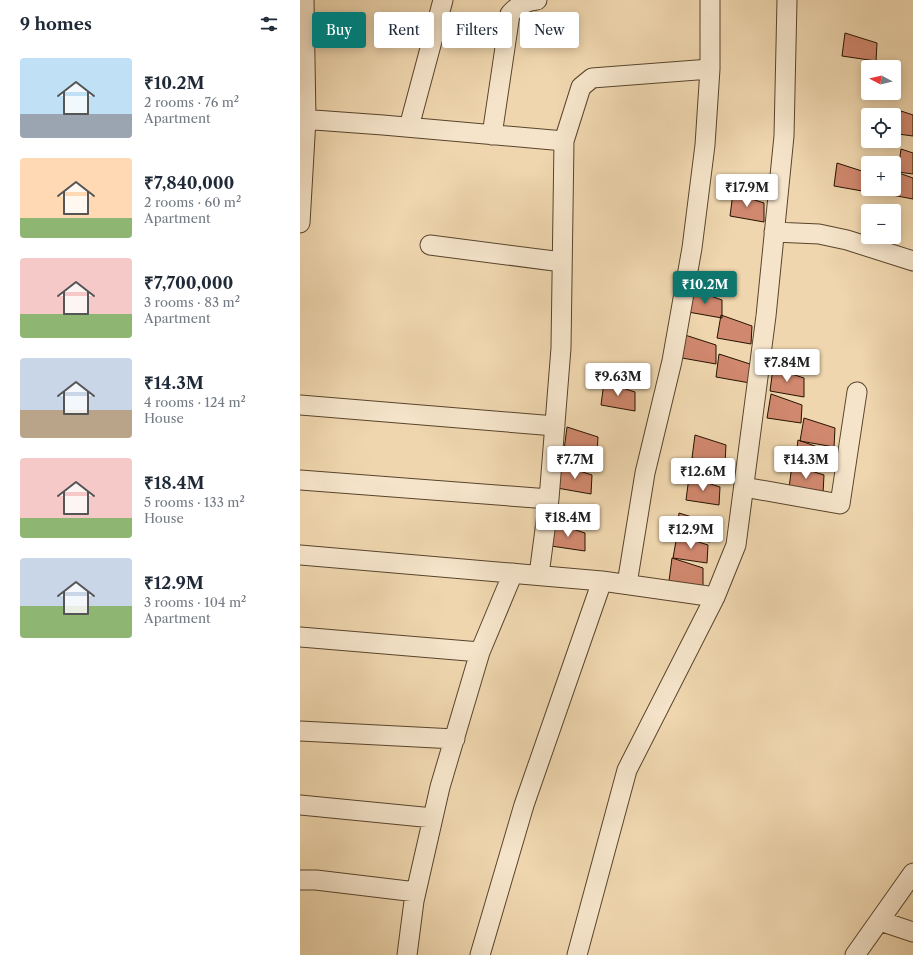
<!DOCTYPE html>
<html lang="en">
<head>
<meta charset="utf-8">
<style>
	:root { --surface:#fff; --page:#f6f6f7; --text:#1f2937; --muted:#747a83; --accent:#0f766e }
	body { margin:0; font-family:"Libre Caslon Text",serif; background:var(--page); color:var(--text); height:100vh; display:flex; flex-direction:column; font-size:15px; white-space:nowrap }
	* { box-sizing:border-box; margin:0 }
	p { font-size:13px; color:var(--muted) }
	.icon { flex:none; width:22px; height:22px; fill:none; stroke:currentColor; stroke-width:2; stroke-linecap:round; stroke-linejoin:round }
	.map { position:relative; flex:1; overflow:hidden }
	.details { display:flex; flex-direction:column; background:var(--surface); width:300px }
	.details>* { flex:none }
	.banner { position:absolute; left:12px; top:12px; width:380px; height:36px; display:flex; gap:8px }
	.needle { width:26px; rotate:277deg }
	.tools { position:absolute; left:561px; top:60px; display:grid; gap:8px }
	.tools a { display:grid; place-items:center; width:40px; height:40px; border-radius:4px; background:var(--surface); box-shadow:0 2px 10px #0003; font-size:20px }
	.price { position:absolute; translate:-50% -34px; padding:0 9px; border-radius:4px; background:#fff; color:#222; font-size:13px; line-height:26px; filter:drop-shadow(0 1px 2px #0008) }
	.price::after { content:''; position:absolute; left:50%; top:24px; width:12px; height:9px; margin-left:-6px; background:inherit; clip-path:polygon(0 0,100% 0,50% 100%) }
	.price.active { background:var(--accent); color:#fff }
	ul { padding:0; list-style:none }
	li { display:flex; align-items:center; gap:12px; height:100px; padding:0 20px }
	li span { display:grid; place-items:center; flex:none; width:112px; height:80px; border-radius:4px; color:#555 }
	li>.icon { margin-inline-start:auto }
	span .icon { width:48px; height:48px; fill:#fffc; stroke-width:1 }
	li b { font-size:17px }
	h2 { display:flex; justify-content:space-between; align-items:center; height:48px; padding:0 20px; font-size:17px }
	.pill { padding:0 14px; border-radius:4px; background:var(--surface); box-shadow:0 2px 10px #0003; font-size:14px; line-height:36px }
	.pill.active { background:var(--accent); color:#fff }
	main { display:flex; flex:1; min-height:0 }
	.map>svg:first-child { display:block }
</style>
</head>
<body>
<main>
<section class="details">
<h2>9 homes<svg class="icon" aria-label="filters" viewBox="0 0 24 24"><path d="M4 7h16M4 17h16"/><circle cx="9" cy="7" r="2"/><circle cx="15" cy="17" r="2"/></svg></h2>
<ul>
<li><span style="background:linear-gradient(#bfe0f5 70%,#9aa5b1 0)"><svg class="icon" aria-label="home" viewBox="0 0 24 24"><path d="M3 11l9-7 9 7M6 9v11h12V9"/></svg></span><div><b>₹10.2M</b><p>2 rooms · 76 m²</p><p>Apartment</p></div></li>
<li><span style="background:linear-gradient(#ffd9b3 75%,#8fb573 0)"><svg class="icon" aria-label="home" viewBox="0 0 24 24"><path d="M3 11l9-7 9 7M6 9v11h12V9"/></svg></span><div><b>₹7,840,000</b><p>2 rooms · 60 m²</p><p>Apartment</p></div></li>
<li><span style="background:linear-gradient(#f6c9c9 70%,#8fb573 0)"><svg class="icon" aria-label="home" viewBox="0 0 24 24"><path d="M3 11l9-7 9 7M6 9v11h12V9"/></svg></span><div><b>₹7,700,000</b><p>3 rooms · 83 m²</p><p>Apartment</p></div></li>
<li><span style="background:linear-gradient(#c9d6e8 65%,#b9a48a 0)"><svg class="icon" aria-label="home" viewBox="0 0 24 24"><path d="M3 11l9-7 9 7M6 9v11h12V9"/></svg></span><div><b>₹14.3M</b><p>4 rooms · 124 m²</p><p>House</p></div></li>
<li><span style="background:linear-gradient(#f6c9c9 75%,#8fb573 0)"><svg class="icon" aria-label="home" viewBox="0 0 24 24"><path d="M3 11l9-7 9 7M6 9v11h12V9"/></svg></span><div><b>₹18.4M</b><p>5 rooms · 133 m²</p><p>House</p></div></li>
<li><span style="background:linear-gradient(#c9d6e8 60%,#8fb573 0)"><svg class="icon" aria-label="home" viewBox="0 0 24 24"><path d="M3 11l9-7 9 7M6 9v11h12V9"/></svg></span><div><b>₹12.9M</b><p>3 rooms · 104 m²</p><p>Apartment</p></div></li>
</ul>
</section>
<div class="map">
<svg width="613" height="955" viewBox="0 0 613 955">
	<rect width="100%" height="100%" fill="#efd6ae"/>
	<filter id="stains"><feTurbulence type="fractalNoise" baseFrequency=".005" numOctaves="4"/><feColorMatrix values="0 0 0 0 .2 0 0 0 0 .09 0 0 0 0 .02 0 0 0 .5 -.17"/></filter>
	<radialGradient id="worn" r=".72"><stop offset=".6" stop-color="#630" stop-opacity="0"/><stop offset="1" stop-color="#630" stop-opacity=".3"/></radialGradient>
	<!-- building -->
	<path fill="#d0886e" stroke="#261300" d="M545,33L577,43L576,61L542,56Z
		M601,111L613,115V136L598,134Z
		M601,149L613,153V174L598,172Z
		M537,163L568,173V192L534,186Z
		M596,172L613,178V199L592,195Z
		M433,193L464,203V222L430,216Z
		M391,289L422,300V318L388,312Z
		M421,315L452,326L451,344L417,338Z
		M385,335L416,345V364L382,358Z
		M419,354L450,364V383L416,377Z
		M473,368L504,378V397L470,391Z
		M304,382L335,392V411L301,405Z
		M471,394L502,405L501,423L467,418Z
		M504,418L535,428L534,447L500,441Z
		M267,427L298,437L297,456L264,450Z
		M395,435L426,445L425,463L392,458Z
		M498,440L529,451L528,469L495,463Z
		M261,465L292,475L291,494L257,488Z
		M492,465L524,475L523,494L489,488Z
		M389,477L420,487L419,505L386,500Z
		M379,513L411,523L410,542L376,536Z
		M254,523L285,533V551L251,546Z
		M377,535L408,545L407,563L373,558Z
		M372,558L403,568V586L369,581Z"/>
	<g fill="none" stroke-linecap="round" stroke-linejoin="round">
		<!-- minor casing -->
		<g stroke="#58442c" stroke-width="21">
			<path id="minor" d="M0,119L83,125L264,141L281,87L292,78L410,69V0
				M109,127L143,0
				M192,135L210,14C217,6 225,1 237,0
				M0,223L6,119L4,0
				M474,232L519,234L547,240L613,261
				M130,245L262,262
				M0,405L255,426
				M0,480L249,499
				M444,487L540,504L557,392
				M0,555L302,581L415,597
				M239,575L249,499L261,348L264,141
				M327,584L345,473L372,361L392,248L405,145L410,69
				M0,637L180,652
				M0,731L155,739
				M0,805L133,818
				M0,880H16L116,892
				M580,921L613,932
				M107,955L114,901L140,787L180,652L213,573
				M180,955L224,805L302,581
				M277,955L327,770L415,597L436,545L466,316L484,136L487,0
				M555,955L613,873"/>
		</g>
		<!-- minor -->
		<use href="#minor" stroke="#f5e4ca" stroke-width="19"/>
	</g>
	<rect width="100%" height="100%" filter="url(#stains)"/>
	<rect width="100%" height="100%" fill="url(#worn)"/>
</svg>
<div class="tools">
<a><svg class="needle" viewBox="-14 -14 28 28"><path d="M0-13l5 13h-10z" fill="#e53935"/><path d="M0 13l5-13h-10z" fill="#747a83"/></svg></a>
<a><svg class="icon" aria-label="locate" viewBox="0 0 24 24"><circle cx="12" cy="12" r="6"/><path d="M12 2v4M12 18v4M2 12h4M18 12h4"/></svg></a>
<a>+</a>
<a>−</a>
</div>
<b class="price" style="left:447px;top:208px">₹17.9M</b>
<b class="price active" style="left:405px;top:305px">₹10.2M</b>
<b class="price" style="left:487px;top:383px">₹7.84M</b>
<b class="price" style="left:318px;top:397px">₹9.63M</b>
<b class="price" style="left:275px;top:480px">₹7.7M</b>
<b class="price" style="left:506px;top:480px">₹14.3M</b>
<b class="price" style="left:403px;top:492px">₹12.6M</b>
<b class="price" style="left:268px;top:538px">₹18.4M</b>
<b class="price" style="left:391px;top:550px">₹12.9M</b>
<div class="banner">
<a class="pill active">Buy</a>
<a class="pill">Rent</a>
<a class="pill">Filters</a>
<a class="pill">New</a>
</div>
</div>
</main>
</body>
</html>
